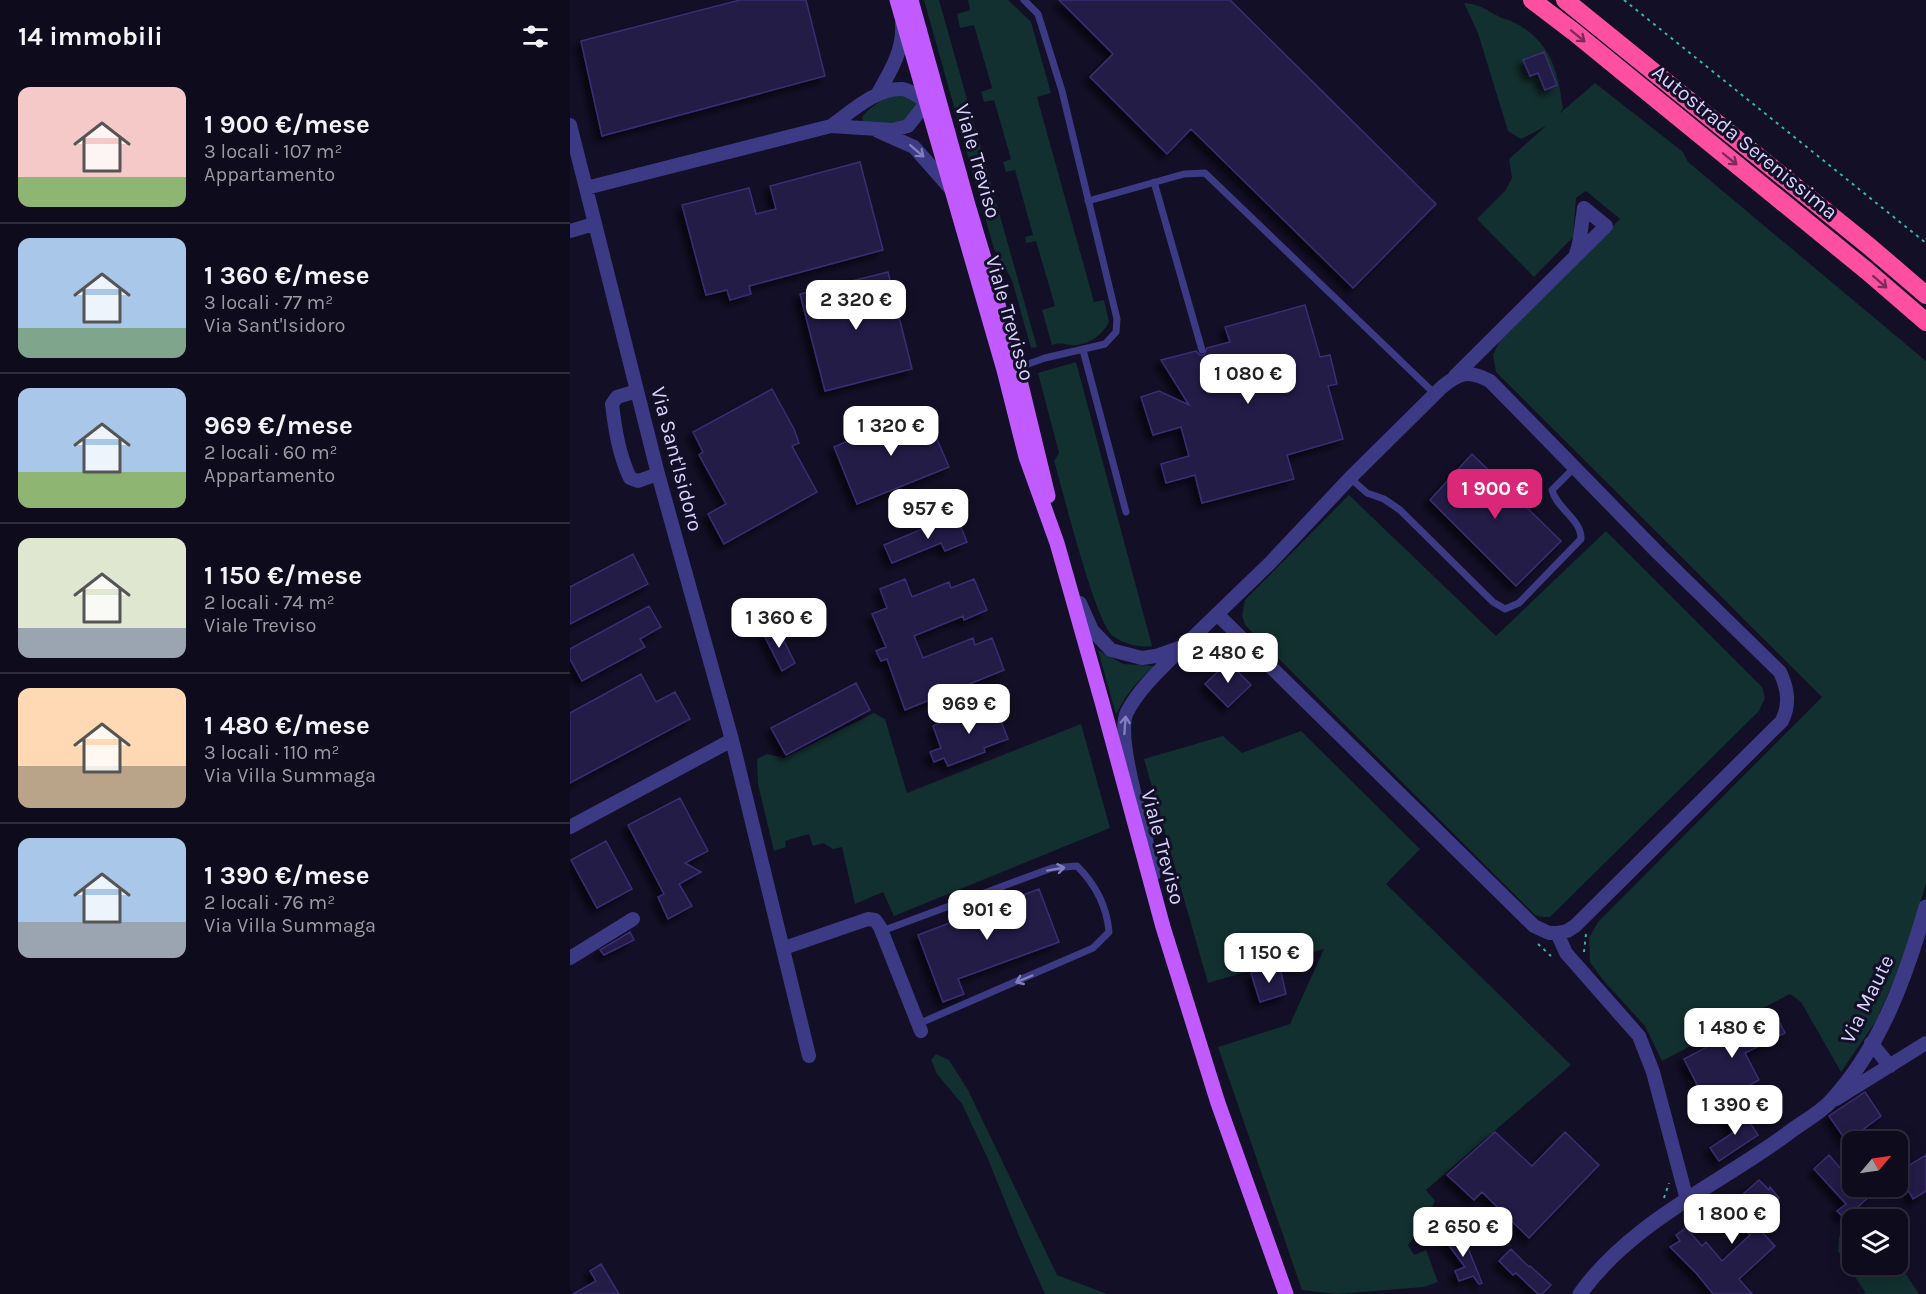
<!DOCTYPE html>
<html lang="it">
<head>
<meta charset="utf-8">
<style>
	:root { --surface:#0e0b1c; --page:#171425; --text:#f1f3f6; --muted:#9b9ba3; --line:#2e2b3b; --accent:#db2777 }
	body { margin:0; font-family:Karla,sans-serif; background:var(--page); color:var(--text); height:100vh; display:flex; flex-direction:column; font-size:22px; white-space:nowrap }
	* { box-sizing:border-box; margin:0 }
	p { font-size:20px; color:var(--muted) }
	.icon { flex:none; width:33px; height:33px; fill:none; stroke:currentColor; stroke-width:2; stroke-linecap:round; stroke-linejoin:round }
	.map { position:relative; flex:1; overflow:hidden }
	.drawer { display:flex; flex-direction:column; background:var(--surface); width:570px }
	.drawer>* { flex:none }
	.needle { width:39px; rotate:61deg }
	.controls { position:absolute; left:1272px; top:1131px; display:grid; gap:12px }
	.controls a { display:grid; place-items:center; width:66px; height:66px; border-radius:12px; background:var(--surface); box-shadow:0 3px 15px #0003,0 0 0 2px var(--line); font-size:30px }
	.price { position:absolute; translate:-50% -51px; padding:0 14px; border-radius:12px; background:#fff; color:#222; font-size:20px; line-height:39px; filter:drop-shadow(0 2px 3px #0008) }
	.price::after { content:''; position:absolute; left:50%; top:36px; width:18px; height:14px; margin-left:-9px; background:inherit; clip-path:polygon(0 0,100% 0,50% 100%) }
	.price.on { background:var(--accent); color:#fff }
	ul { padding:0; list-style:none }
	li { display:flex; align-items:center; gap:18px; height:150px; padding:0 18px }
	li+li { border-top:2px solid var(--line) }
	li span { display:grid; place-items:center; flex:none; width:168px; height:120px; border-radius:12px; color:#555 }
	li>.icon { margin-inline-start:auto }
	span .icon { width:72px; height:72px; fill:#fffc; stroke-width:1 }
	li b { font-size:26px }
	h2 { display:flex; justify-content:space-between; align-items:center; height:72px; padding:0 18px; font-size:26px }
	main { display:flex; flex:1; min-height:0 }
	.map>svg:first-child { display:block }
</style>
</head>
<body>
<main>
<section class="drawer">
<h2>14 immobili<svg class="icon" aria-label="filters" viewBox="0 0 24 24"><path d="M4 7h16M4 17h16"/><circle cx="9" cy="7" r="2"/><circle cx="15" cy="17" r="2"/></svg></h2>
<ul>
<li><span style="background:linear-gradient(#f6c9c9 75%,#8fb573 0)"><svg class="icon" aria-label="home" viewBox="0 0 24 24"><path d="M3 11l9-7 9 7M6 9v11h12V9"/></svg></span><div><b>1 900 €/mese</b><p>3 locali · 107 m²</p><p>Appartamento</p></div></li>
<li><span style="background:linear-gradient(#a9c7e8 75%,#7fa58c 0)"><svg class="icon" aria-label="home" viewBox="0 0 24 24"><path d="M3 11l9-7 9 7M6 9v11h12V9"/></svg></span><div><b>1 360 €/mese</b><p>3 locali · 77 m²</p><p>Via Sant'Isidoro</p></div></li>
<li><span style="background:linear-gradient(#a9c7e8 70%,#8fb573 0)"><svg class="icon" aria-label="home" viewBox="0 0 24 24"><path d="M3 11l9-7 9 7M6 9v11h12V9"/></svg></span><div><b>969 €/mese</b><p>2 locali · 60 m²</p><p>Appartamento</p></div></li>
<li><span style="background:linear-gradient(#dfe7d0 75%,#9aa5b1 0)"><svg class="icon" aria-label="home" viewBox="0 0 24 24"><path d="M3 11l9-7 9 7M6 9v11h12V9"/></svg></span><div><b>1 150 €/mese</b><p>2 locali · 74 m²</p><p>Viale Treviso</p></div></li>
<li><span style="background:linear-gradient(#ffd9b3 65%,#b9a48a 0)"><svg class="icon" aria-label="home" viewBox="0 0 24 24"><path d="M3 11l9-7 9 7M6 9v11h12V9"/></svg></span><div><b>1 480 €/mese</b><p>3 locali · 110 m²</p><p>Via Villa Summaga</p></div></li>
<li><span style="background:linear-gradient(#a9c7e8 70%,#9aa5b1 0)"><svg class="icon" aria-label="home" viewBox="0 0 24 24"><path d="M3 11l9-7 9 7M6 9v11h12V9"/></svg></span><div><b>1 390 €/mese</b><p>2 locali · 76 m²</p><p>Via Villa Summaga</p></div></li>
</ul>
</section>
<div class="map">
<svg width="1356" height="1294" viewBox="0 0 1356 1294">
	<defs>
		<filter id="shadow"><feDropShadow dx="-5.5" dy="5.5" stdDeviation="3" flood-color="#0009"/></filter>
	</defs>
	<rect width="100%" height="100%" fill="#130f26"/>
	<!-- green -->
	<path fill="#12302f" d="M354,0H369L467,347L461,348L442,280L424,249Z
		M398,0H438L461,22L481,93L467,97L524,302L534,300L539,322C532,335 521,343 507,345C497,347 496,341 482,345L472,310L485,306L466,241L456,243L455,237L463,235L445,170L436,172L433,162L441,159L424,100L414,102L411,92L422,88L404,25L390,28L387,14L400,10Z
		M894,3C913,5 913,9 928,16C932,19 937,19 941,21C980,39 988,70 993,109L989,114L1025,83L1113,152L1118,162L1356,361V883L1334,958L1306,1021L1271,1072L1231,1002L1220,994L1092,1061L1075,1026L1033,980L1020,962L1019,938L1028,922L1252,697L926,372L923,355L929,342L1050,219L1016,191L1006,198L1003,237L964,277L907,219L935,191L942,178L939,159L976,126L951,139L938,131L908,33Z
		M326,94H337L349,101C333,131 323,125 293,122L292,117C301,106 312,99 326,94Z
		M506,362L582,646C570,648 553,644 543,636C525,622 493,491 484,461L489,453L468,373Z
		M779,495L926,636L1036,531L1192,687L1195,698L1189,711L980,917H973L965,915L675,625L672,616L675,600Z
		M528,650L553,664L585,666C568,680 555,695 546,715Z
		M304,713L315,719L337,793L511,724L540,828L324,916L313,892L285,904L272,847L263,849L253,843L243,846L239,834L215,841L216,847L204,851L188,784L187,759L197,754L214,758Z
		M731,731L850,849L816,884L1001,1065L856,1190L865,1201L854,1224L838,1245L844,1255L856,1250L868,1282L854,1287L767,1294L732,1290L648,1047L720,1024L754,949L638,983L574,759L653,736L672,753Z
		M366,1054L379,1060L398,1090L487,1275L537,1294H475L449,1236L418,1159L392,1104L367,1074L361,1060Z
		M1282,1226V1264H1328V1262L1349,1294H1294L1295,1292L1268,1251L1269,1237Z"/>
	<!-- building -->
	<path fill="#241b47" stroke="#3b2d73" stroke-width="1.5" filter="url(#shadow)" d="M170,0H236L255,76L32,136L11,41Z
		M489,0H660L866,204L783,288L621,129L597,154L520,77L543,54Z
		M974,52L987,85L975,90L968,73L960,76L953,60Z
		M290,162L313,250L179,286L181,294L160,300L157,290L136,295L112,205L179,188L186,214L206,209L200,186Z
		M318,272L342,369L255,391L230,294Z
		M735,305L750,357L760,355L767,384L758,386L773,439L717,455L724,479L632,503L625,475L596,483L591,464L619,456L611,427L583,435L571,397L589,391L619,405L591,360L626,351L630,355H634L637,348L660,342L655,327Z
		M202,389L224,429L229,443L222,446L247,492L154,544L138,514L156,504L129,455L133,452L123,432Z
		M354,409L379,467L287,504L264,447Z
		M902,454L991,541L946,586L860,500Z
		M386,515L397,542L375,551L371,543L322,563L314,545Z
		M63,554L78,584L0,624V587Z
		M335,579L342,597L379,582L381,588L404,579L417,610L394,620L393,616L344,636L353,658L403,638L405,645L422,638L434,670L335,710L317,659L311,661L306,651L316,647L302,614L317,608L310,589Z
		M79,606L91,627L70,639L75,647L12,681L0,659V649Z
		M207,627L225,663L212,671L193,633Z
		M658,662L681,685L658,707L635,684Z
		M71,674L86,702L105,692L120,719L0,783V713Z
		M286,683L300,710L216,755L201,728Z
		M424,703L438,739L414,748L415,752L378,766L374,758L364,762L360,752L371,748L363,726Z
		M110,798L138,851L115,863L131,872L109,884L122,906L98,919L88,897L94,894L58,825Z
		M36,841L62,889L27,908L1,860Z
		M469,889L489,942L388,979L394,994L373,1002L348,935Z
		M60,932L64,940L34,955L30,950Z
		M698,967L699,971L710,968L716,994L690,1002L681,973Z
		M1204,1012L1215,1033L1175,1053L1189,1080L1160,1096L1156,1089L1136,1102L1114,1059Z
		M1295,1092L1311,1116L1287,1134L1292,1142H1277L1259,1116Z
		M1171,1109L1188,1135L1149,1161L1140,1148L1164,1132L1155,1119Z
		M925,1132L962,1166L995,1132L1029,1165L959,1238L912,1192L904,1200L877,1175Z
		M1259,1155L1282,1182V1186H1287L1292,1193L1298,1189L1302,1194L1275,1219L1267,1211L1276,1204L1244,1169Z
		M1356,1155V1191L1343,1199L1328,1172Z
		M1189,1180L1199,1190L1200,1187L1209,1198L1190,1216L1197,1224L1191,1231L1205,1246L1169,1279L1182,1294H1143L1127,1274L1100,1247L1110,1241L1106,1235L1116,1228L1132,1246L1136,1242L1152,1261L1180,1235L1167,1221L1164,1223L1154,1211Z
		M884,1230L898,1248L912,1283L909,1284L903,1276L889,1281L885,1271L895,1267L874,1239Z
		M941,1249L959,1267L960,1266L981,1285L972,1294H968L946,1273L943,1275L929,1261Z
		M31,1264L49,1294H3L26,1281L20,1271Z"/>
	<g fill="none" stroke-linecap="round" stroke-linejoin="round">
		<!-- path -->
		<path stroke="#2fb8b0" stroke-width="2" stroke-dasharray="3 4.5" stroke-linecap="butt" d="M1054,0L1356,243
			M638,643L656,642
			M968,944L981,956
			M1014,952L1016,934
			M1094,1198L1099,1183"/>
		<!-- service -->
		<path stroke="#3d3a85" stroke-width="7" d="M584,182L632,350
			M518,201L614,174L635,173L865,394
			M513,350L556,512
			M447,368L475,358L535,344L546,332L547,319L492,91L468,14L454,0
			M780,478L797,493L814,499L830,510L923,602L935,609L949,603L1011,539C1012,520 986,508 982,490L1004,468
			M312,931L482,868L507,866C525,884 537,907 539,932L523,948L348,1024"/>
		<!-- minor -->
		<path stroke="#3d3a85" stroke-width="14" d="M307,95C320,72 334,50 332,24
			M0,125L16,188
			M261,126C281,112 306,88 332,89C341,90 354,100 361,105
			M308,131L344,147L381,189
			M0,231L24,224
			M1006,254L1009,244L1014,208
			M885,376L1036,226L1014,208
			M67,391L47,397L42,404C45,429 49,455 60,478L68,481L88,474
			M510,603L522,630L541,650L572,658L586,656L614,646C594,666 570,687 557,712C544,739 579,841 584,874
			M647,614L964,926L979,933H987L996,953L1069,1036L1083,1072L1117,1200
			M614,646L700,563L780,478L872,387C890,372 899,370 920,381L1089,554L1210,672C1218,689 1220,704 1212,721L1005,926L997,931L987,933
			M162,740L88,474L16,188L261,126L323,130L338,126L357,102L358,95
			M0,827L162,740L239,1056
			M214,948L298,919L305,920L310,927L351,1031
			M0,958L63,919
			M1301,1043L1320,1066
			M1266,1099L1356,1043"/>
		<!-- tertiary -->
		<path stroke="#3d3a85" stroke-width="15" d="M1010,1294C1061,1222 1148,1185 1217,1134C1231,1123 1249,1114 1261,1101C1311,1047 1336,976 1356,907"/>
		<!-- primary -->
		<path stroke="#c25bff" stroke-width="15" d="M327,0L434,370L456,457L487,543L532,702L593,927L648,1103L716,1294
			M341,0L398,205L447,368L478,496"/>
		<!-- motorway -->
		<path stroke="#ff4fa3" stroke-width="18" d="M962,0L1004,32L1297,271L1356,322
			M995,0L1300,247L1356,295"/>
	</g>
	<!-- one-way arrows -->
	<defs><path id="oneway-shaft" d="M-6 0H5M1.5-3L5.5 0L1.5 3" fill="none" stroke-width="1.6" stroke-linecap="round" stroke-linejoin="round" transform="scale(1.5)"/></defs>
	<g stroke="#7d2c5e">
		<use href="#oneway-shaft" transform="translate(1008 36) rotate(39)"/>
		<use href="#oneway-shaft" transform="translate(1160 159) rotate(39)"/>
		<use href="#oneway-shaft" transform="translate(1310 282) rotate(41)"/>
	</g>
	<g stroke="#837fbc">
		<use href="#oneway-shaft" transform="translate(347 151) rotate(41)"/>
		<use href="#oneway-shaft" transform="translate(555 725) rotate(-86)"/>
		<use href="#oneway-shaft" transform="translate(486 869) rotate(-10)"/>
		<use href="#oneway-shaft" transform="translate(454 979) rotate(157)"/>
	</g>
	<g text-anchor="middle" stroke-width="6" stroke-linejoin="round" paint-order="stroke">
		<!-- street labels -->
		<g font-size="21" fill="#d9d4ff" stroke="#130f26">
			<text transform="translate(1175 142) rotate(39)" y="7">Autostrada Serenissima</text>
			<text transform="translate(408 161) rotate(74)" y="7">Viale Treviso</text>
			<text transform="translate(440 318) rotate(74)" y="7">Viale Trevisso</text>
			<text transform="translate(107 459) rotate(75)" y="7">Via Sant'Isidoro</text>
			<text transform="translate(593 847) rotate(75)" y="7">Viale Treviso</text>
			<text transform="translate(1297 999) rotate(-64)" y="7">Via Maute</text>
		</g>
	</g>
</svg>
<div class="controls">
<a><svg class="needle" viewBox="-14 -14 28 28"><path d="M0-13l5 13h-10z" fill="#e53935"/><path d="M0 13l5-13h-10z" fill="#9b9ba3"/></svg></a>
<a><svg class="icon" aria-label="layers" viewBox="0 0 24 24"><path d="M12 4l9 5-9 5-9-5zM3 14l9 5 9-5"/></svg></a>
</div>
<b class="price" style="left:286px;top:331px">2 320 €</b>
<b class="price" style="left:678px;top:405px">1 080 €</b>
<b class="price" style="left:321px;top:457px">1 320 €</b>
<b class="price on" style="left:925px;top:520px">1 900 €</b>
<b class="price" style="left:358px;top:540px">957 €</b>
<b class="price" style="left:209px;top:649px">1 360 €</b>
<b class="price" style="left:658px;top:684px">2 480 €</b>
<b class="price" style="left:399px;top:735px">969 €</b>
<b class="price" style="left:417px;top:941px">901 €</b>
<b class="price" style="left:699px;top:984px">1 150 €</b>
<b class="price" style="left:1162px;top:1059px">1 480 €</b>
<b class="price" style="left:1165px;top:1136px">1 390 €</b>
<b class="price" style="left:1162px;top:1245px">1 800 €</b>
<b class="price" style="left:893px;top:1258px">2 650 €</b>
</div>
</main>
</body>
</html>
